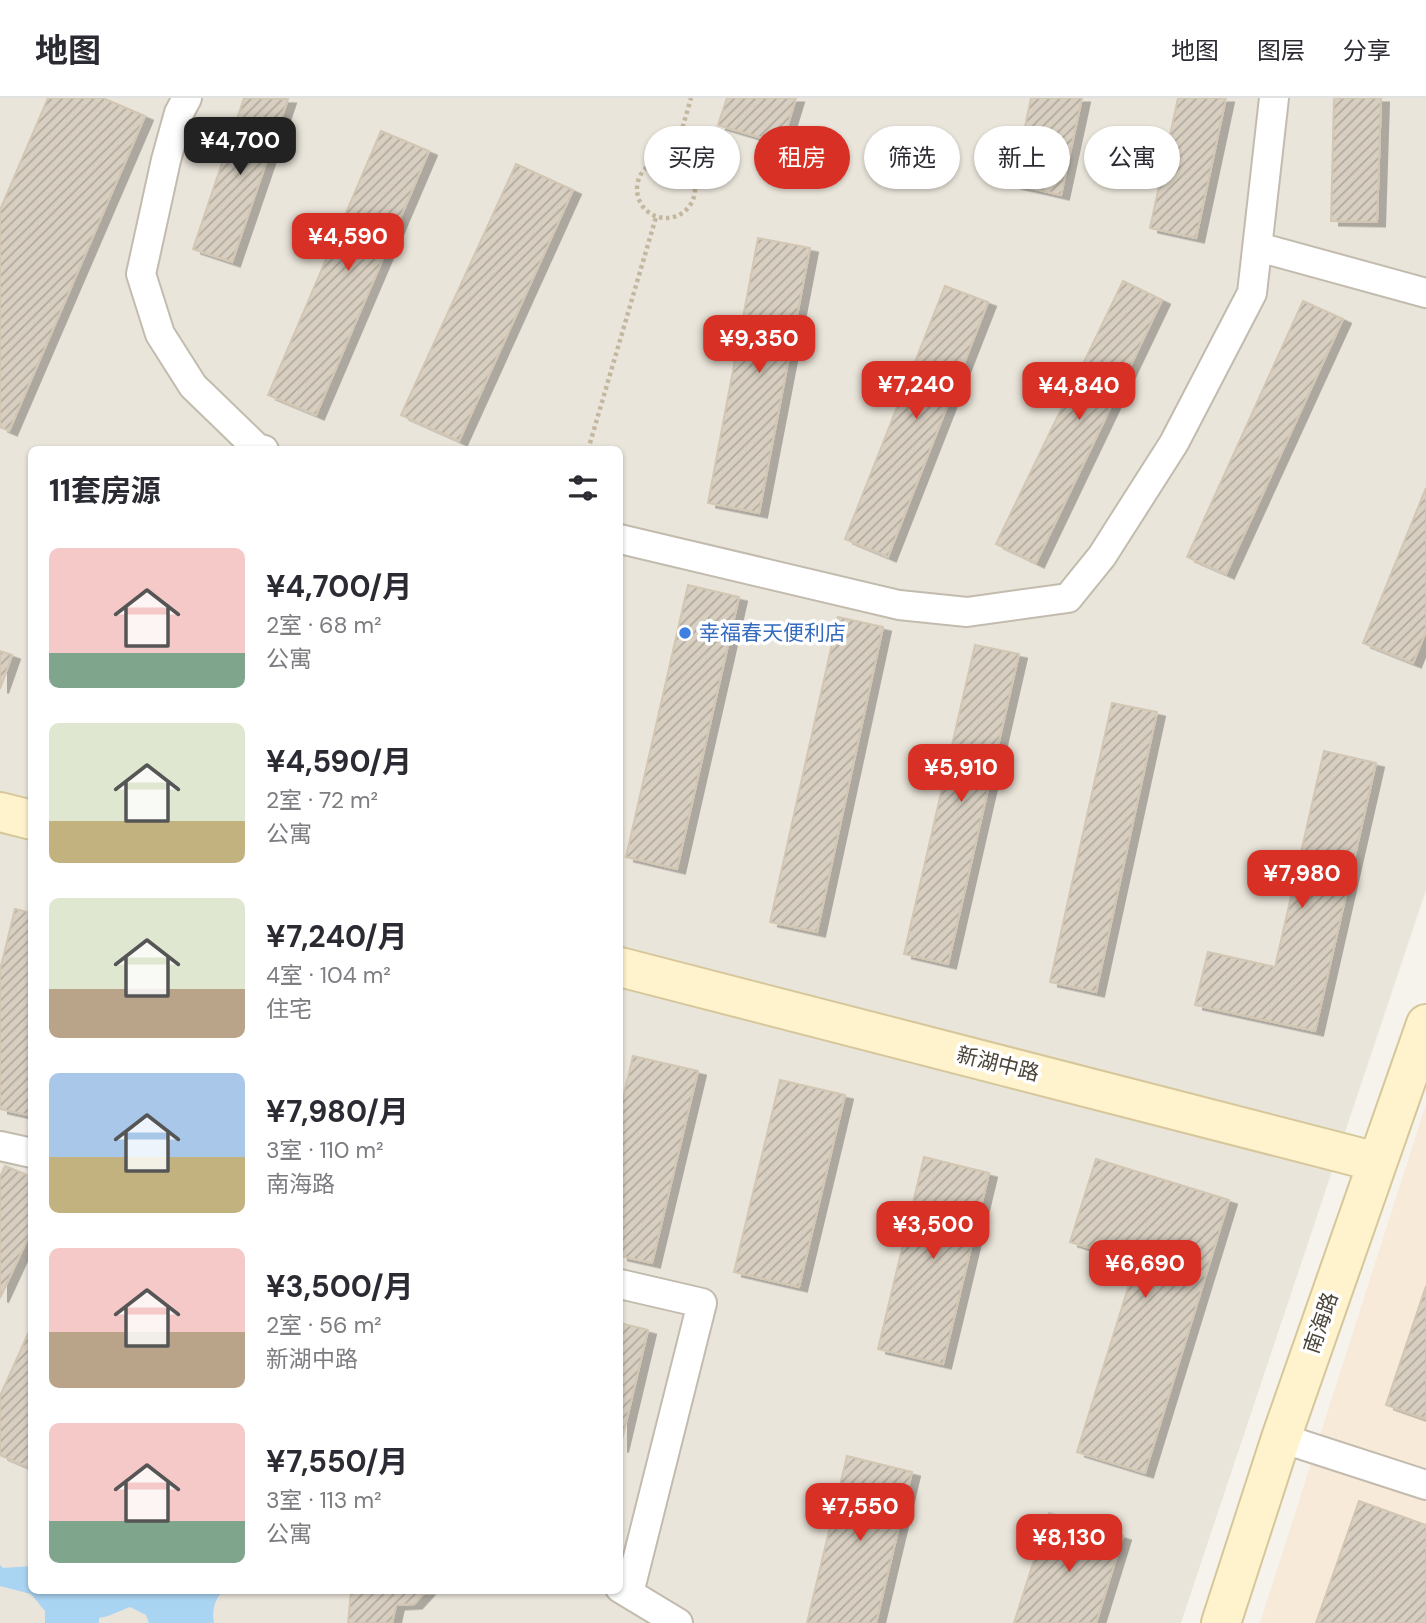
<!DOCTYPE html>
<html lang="zh">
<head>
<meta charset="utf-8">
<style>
	:root { --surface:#fff; --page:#f2f2f3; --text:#2b2b33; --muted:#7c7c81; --line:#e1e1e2; --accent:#d93025 }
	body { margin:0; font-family:"DM Sans","Noto Sans SC",sans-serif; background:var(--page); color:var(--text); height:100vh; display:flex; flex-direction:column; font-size:26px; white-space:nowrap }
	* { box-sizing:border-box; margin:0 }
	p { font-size:23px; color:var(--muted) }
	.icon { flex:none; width:38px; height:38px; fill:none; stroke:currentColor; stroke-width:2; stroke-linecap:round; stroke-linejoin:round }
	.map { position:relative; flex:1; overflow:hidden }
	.side { position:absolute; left:28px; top:348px; width:595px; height:1148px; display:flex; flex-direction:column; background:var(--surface); border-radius:10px; box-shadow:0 2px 5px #0004 }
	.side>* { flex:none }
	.top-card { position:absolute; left:644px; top:28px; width:665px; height:63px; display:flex; gap:14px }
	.price { position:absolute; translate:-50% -60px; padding:0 16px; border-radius:14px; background:var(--accent); color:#fff; font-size:23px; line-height:46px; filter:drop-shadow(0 2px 4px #0008) }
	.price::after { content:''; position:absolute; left:50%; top:42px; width:21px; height:16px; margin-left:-10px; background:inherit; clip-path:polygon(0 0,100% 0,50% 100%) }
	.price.active { background:#222; color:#fff }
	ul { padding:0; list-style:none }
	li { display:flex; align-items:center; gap:21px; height:175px; padding:0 21px }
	li span { display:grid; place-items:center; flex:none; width:196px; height:140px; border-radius:10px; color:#555 }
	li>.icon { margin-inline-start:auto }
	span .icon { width:84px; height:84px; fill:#fffc; stroke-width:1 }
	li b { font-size:30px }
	h2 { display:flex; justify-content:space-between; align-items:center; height:84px; padding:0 21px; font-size:30px }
	.chip { padding:0 24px; border-radius:32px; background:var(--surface); box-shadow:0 2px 5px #0004; font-size:24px; line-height:63px }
	.chip.active { background:var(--accent); color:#fff }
	header { display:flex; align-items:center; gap:42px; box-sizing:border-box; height:98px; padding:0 35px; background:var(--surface); border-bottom:2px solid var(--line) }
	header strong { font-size:33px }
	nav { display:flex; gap:38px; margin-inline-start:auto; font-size:24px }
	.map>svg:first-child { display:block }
</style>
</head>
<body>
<header>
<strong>地图</strong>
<nav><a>地图</a><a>图层</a><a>分享</a></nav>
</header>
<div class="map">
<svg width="1426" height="1525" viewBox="0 0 1426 1525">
	<defs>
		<pattern id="building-hatch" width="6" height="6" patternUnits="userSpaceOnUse" patternTransform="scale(1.75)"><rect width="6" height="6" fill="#d8cfc1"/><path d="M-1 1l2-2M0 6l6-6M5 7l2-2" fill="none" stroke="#b1aa9e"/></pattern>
		<filter id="shadow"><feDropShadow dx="8" dy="4.5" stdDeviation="0" flood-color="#0004"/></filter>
	</defs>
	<rect width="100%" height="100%" fill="#f6f3ec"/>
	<!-- residential -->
	<path fill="#eae5da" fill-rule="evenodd" d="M0,0H1426V792L1181,1525H0ZM32,352H620V1493H32Z"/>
	<!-- commercial -->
	<path fill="#f7ead8" d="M1426,1006V1525H1260Z"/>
	<!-- water -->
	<path fill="#a9d4f2" d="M0,1467L3,1470L31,1468L32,1493H124L132,1496L144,1493H223C214,1502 212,1512 214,1525H149L146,1517L130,1509L108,1518L99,1520V1525H45V1513L31,1496L0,1488Z"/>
	<!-- building -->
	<path fill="url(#building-hatch)" stroke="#d3c7b4" stroke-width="2" filter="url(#shadow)" d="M48,0H103L145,18L9,333L0,329V112Z
		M244,0L288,1L232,164L193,151Z
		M727,0H796L782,46L718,27Z
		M1031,0H1082L1061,97L1013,86Z
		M1178,0H1226L1196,140L1150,130Z
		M1334,0H1381L1377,124L1331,123Z
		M381,33L429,53L316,317L268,297Z
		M516,66L573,92L459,343L401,317Z
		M758,140L810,150L759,415L708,405Z
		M1123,183L1162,202L1036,465L996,446Z
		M945,188L988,204L888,459L845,441Z
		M1303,203L1343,221L1226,476L1187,459Z
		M1426,390V533L1413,565L1363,545Z
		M688,487L739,499L677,771L626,759Z
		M838,519L883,529L817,834L770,824Z
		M975,547L1019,556L948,866L904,856Z
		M0,553L12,557L0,591Z
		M1112,605L1157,614L1096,894L1050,884Z
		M1324,653L1376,665L1315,933L1195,907L1208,854L1275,869Z
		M15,811L32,815V1018L0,1011V872Z
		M633,958L698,973L652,1165L620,1158V1012Z
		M780,982L845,997L799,1189L734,1174Z
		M924,1059L989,1075L943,1266L878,1251Z
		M1096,1061L1229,1102L1145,1375L1077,1354L1136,1164L1070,1144Z
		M5,1068L32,1079V1131L0,1200V1079Z
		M1426,1188V1321L1386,1307Z
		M620,1225L648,1232L620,1350Z
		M32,1227V1371L0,1357V1298Z
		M847,1358L912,1374L876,1525H807Z
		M1359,1403L1426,1427V1525H1316Z
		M1049,1415L1123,1438L1096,1525H1014Z
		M351,1493H426L414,1506L396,1507L392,1525H348Z"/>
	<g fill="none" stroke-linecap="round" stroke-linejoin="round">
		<!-- street casing -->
		<g stroke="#c2bbae" stroke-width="32">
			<path id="street" d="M187,0L179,15L166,62L141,176L160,236L193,288L257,350L264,352
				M1258,149L1426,195
				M620,441L899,507L967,514L1068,500L1102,458L1174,345L1252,195L1274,0
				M0,1048L32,1055
				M620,1186L702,1205L629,1495
				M1281,1340L1426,1387
				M620,1490L678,1525"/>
		</g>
		<!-- secondary casing -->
		<g stroke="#d6c79b" stroke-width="42">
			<path id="secondary" d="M0,714L32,722
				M620,869L1377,1064
				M1221,1525L1281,1340L1426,926"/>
		</g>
		<!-- path -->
		<path stroke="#c4b79f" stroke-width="4.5" stroke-dasharray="3.5 3.5" stroke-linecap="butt" d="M637 91a29 29 0 1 1 58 0a29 29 0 1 1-58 0Z
			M673,63L691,0
			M588,352L656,119"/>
		<!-- street -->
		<use href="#street" stroke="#fff" stroke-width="28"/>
		<!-- secondary -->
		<use href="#secondary" stroke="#fff3cd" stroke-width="38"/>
	</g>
	<!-- markers -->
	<circle fill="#3f7fe0" stroke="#fff" stroke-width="2.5" cx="685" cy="535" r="7"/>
	<g text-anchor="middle" stroke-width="7" stroke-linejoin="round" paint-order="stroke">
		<!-- shop labels -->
		<g font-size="21" fill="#366cbe" stroke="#fff" text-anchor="start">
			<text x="699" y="542">幸福春天便利店</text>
		</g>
		<!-- street labels -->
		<g font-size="21" fill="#4b4439" stroke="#fff">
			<text transform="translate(998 966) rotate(14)" y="7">新湖中路</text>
			<text transform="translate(1321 1225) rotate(-71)" y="7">南海路</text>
		</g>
	</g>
</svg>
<b class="price active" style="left:240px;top:79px">¥4,700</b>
<b class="price" style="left:348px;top:175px">¥4,590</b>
<b class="price" style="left:759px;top:277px">¥9,350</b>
<b class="price" style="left:916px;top:323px">¥7,240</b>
<b class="price" style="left:1079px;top:324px">¥4,840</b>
<b class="price" style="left:961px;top:706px">¥5,910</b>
<b class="price" style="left:1302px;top:812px">¥7,980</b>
<b class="price" style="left:933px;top:1163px">¥3,500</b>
<b class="price" style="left:1145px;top:1202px">¥6,690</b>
<b class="price" style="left:860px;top:1445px">¥7,550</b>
<b class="price" style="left:1069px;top:1476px">¥8,130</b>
<div class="top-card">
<a class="chip">买房</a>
<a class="chip active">租房</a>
<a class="chip">筛选</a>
<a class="chip">新上</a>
<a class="chip">公寓</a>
</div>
<section class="side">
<h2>11套房源<svg class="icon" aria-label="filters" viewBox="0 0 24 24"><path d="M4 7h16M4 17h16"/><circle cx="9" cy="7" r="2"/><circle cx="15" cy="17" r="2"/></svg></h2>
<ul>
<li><span style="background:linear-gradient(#f6c9c9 75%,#7fa58c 0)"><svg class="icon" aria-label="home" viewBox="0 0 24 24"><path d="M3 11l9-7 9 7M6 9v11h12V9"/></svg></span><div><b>¥4,700/月</b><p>2室 · 68 m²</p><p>公寓</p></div></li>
<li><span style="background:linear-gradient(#dfe7d0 70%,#c2b280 0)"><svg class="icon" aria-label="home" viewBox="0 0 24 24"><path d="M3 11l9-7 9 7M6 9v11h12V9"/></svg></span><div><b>¥4,590/月</b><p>2室 · 72 m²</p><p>公寓</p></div></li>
<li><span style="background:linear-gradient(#dfe7d0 65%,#b9a48a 0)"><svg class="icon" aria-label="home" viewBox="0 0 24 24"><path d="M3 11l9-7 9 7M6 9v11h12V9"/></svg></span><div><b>¥7,240/月</b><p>4室 · 104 m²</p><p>住宅</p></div></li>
<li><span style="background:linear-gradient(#a9c7e8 60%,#c2b280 0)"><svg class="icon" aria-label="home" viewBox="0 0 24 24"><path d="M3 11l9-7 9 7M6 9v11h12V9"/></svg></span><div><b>¥7,980/月</b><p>3室 · 110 m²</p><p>南海路</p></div></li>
<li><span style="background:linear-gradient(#f6c9c9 60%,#b9a48a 0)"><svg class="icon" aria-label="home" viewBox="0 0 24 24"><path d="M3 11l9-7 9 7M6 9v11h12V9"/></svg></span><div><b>¥3,500/月</b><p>2室 · 56 m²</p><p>新湖中路</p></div></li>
<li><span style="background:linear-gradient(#f6c9c9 70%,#7fa58c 0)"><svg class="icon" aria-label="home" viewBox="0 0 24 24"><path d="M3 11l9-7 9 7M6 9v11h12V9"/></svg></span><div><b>¥7,550/月</b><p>3室 · 113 m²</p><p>公寓</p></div></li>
</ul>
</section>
</div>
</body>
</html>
